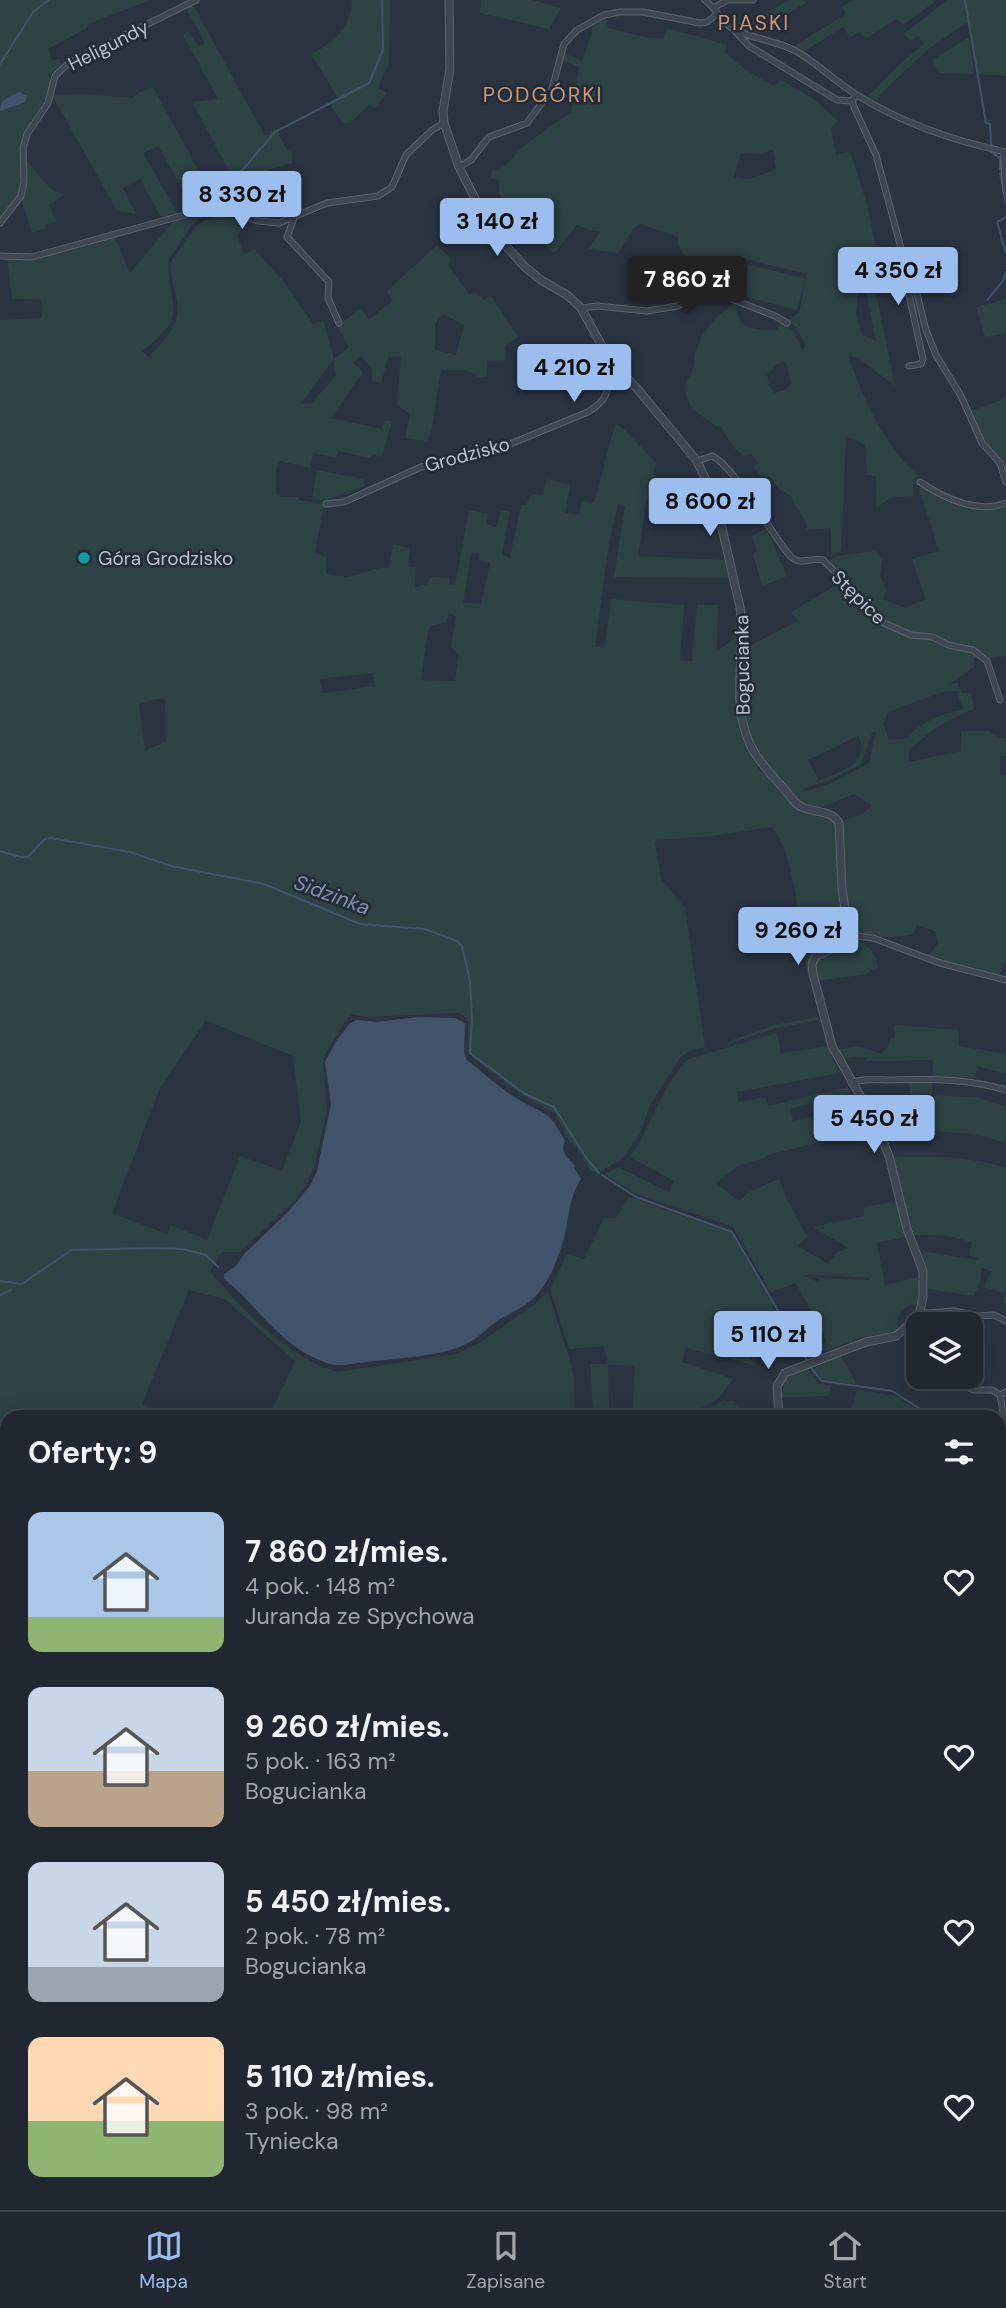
<!DOCTYPE html>
<html lang="pl">
<head>
<meta charset="utf-8">
<style>
	:root { --surface:#202731; --page:#2d333d; --text:#f1f3f6; --muted:#a2a5ab; --line:#3d444d; --accent:#9bbeef }
	body { margin:0; font-family:"DM Sans",sans-serif; background:var(--page); color:var(--text); height:100vh; display:flex; flex-direction:column; font-size:26px; white-space:nowrap }
	* { box-sizing:border-box; margin:0 }
	p { font-size:23px; color:var(--muted) }
	.icon { flex:none; width:38px; height:38px; fill:none; stroke:currentColor; stroke-width:2; stroke-linecap:round; stroke-linejoin:round }
	.map { position:relative; flex:1; overflow:hidden }
	.sheet { position:absolute; left:0px; top:1410px; width:1006px; height:800px; display:flex; flex-direction:column; background:var(--surface); border-radius:21px 21px 0 0; box-shadow:0 7px 28px #0002,0 0 0 2px var(--line) }
	.sheet>* { flex:none }
	.controls { position:absolute; left:906px; top:1312px; display:grid; gap:14px }
	.controls a { display:grid; place-items:center; width:77px; height:77px; border-radius:14px; background:var(--surface); box-shadow:0 7px 28px #0002,0 0 0 2px var(--line); font-size:35px }
	.price { position:absolute; translate:-50% -60px; padding:0 16px; border-radius:7px; background:var(--accent); color:#111; font-size:23px; line-height:46px; filter:drop-shadow(0 2px 4px #0008) }
	.price::after { content:''; position:absolute; left:50%; top:42px; width:21px; height:16px; margin-left:-10px; background:inherit; clip-path:polygon(0 0,100% 0,50% 100%) }
	.price.active { background:#222; color:#fff }
	ul { padding:0; list-style:none }
	li { display:flex; align-items:center; gap:21px; height:175px; padding:0 28px }
	li span { display:grid; place-items:center; flex:none; width:196px; height:140px; border-radius:14px; color:#555 }
	li>.icon { margin-inline-start:auto }
	span .icon { width:84px; height:84px; fill:#fffc; stroke-width:1 }
	li b { font-size:30px }
	h2 { display:flex; justify-content:space-between; align-items:center; height:84px; padding:0 28px; font-size:30px }
	.menu { display:flex; justify-content:space-around; align-items:center; height:98px; border-top:2px solid var(--line); background:var(--surface); font-size:19px; color:var(--muted) }
	.menu a { display:grid; justify-items:center; gap:4px }
	.menu .active { color:var(--accent) }
	.map>svg:first-child { display:block }
</style>
</head>
<body>
<div class="map">
<svg width="1006" height="2210" viewBox="0 0 1006 2210">
	<rect width="100%" height="100%" fill="#2a3441"/>
	<!-- green -->
	<path fill="#2d4243" fill-rule="evenodd" d="M0,0H150L88,24L87,28L48,49L52,61L59,59L62,66L48,75L51,80C47,106 34,112 25,134C17,154 26,174 19,193C16,203 6,211 0,219Z
		M352,0H390L389,62L378,88L387,93L375,108L369,105L350,123H342L329,103L338,98L311,54C334,43 351,27 352,0Z
		M481,0H532L561,8L549,29L480,13Z
		M789,0H804L806,3L753,34L739,29Z
		M853,0H937L903,25L897,19L866,38L859,32L850,37L843,27L803,52L793,47L846,14L842,7Z
		M947,0H1006V76L978,74L969,21L927,50L872,102L866,98L902,62L924,44L918,36L911,41L904,34Z
		M192,3L265,136L275,128L288,151L292,152V163L234,180L192,102L218,99L183,35L188,31L198,46L205,43L186,8Z
		M606,17L608,28L650,38H663L667,28L727,45L725,52L743,68L773,86L781,80L814,99L838,121L831,129L836,155L850,152L867,204L875,244L877,257L874,283L895,386L857,357L848,356C864,399 883,445 919,476L913,479V496L890,498L877,507L876,476L867,475L865,445L846,436L841,551L831,555V528L807,530C807,517 794,508 791,496L780,490L769,477L763,478L753,467L758,463L751,453L744,456L734,448L721,427L716,426L692,409L686,395V383L693,369L695,352L703,334L716,318L733,303L736,304C738,332 754,329 777,330L781,322L794,332L802,350L806,346L796,327L787,320L799,313L805,282L797,310L727,292L735,261L806,279L807,274L732,256L723,290H717L713,274L710,270L693,268L692,264L678,245V237L641,224L633,229L618,253L588,249L600,231L589,230L577,225L556,251L552,252L543,243L544,238L540,228L523,221L526,211L518,203L505,206L499,193V180L490,178L492,170L497,171L509,162L521,148L571,112L579,68L564,60V53L582,61L593,31L590,25ZM773,150L776,170L749,179L734,177L741,153L761,154ZM866,291L876,341L862,335L856,314L858,294ZM786,361L791,383L787,389L774,393L769,385L767,374L776,365Z
		M969,37L974,74L940,73L932,60Z
		M153,87L210,191L188,199L158,146L143,153L178,214L162,219L140,179L123,188L136,214L117,211L52,95L85,94L133,98L138,93Z
		M23,157L50,188L64,195L49,205L56,221L45,225V228L32,233L21,200Z
		M211,210L192,225L168,261C170,312 189,315 142,351L149,357C157,347 168,337 174,325C183,309 172,285 170,268L171,262C193,230 203,204 246,221L237,236L244,254L254,249L281,278L313,324L323,320L334,359L349,347L337,326L361,309L369,319L393,301L387,291L437,245L451,259L448,266L469,294L477,293L484,300L491,296L518,337L505,346L506,360L487,361V377L477,378L476,374L464,370H441L432,428L427,441L405,438L410,414L397,405L401,356L388,357L381,384L372,380V369L361,356L353,363L363,372L331,418L382,429L385,420L392,421L382,457L374,455L369,458L339,451L336,458L313,453L310,468L280,461L276,469V494L281,497H298V500L324,504L315,553L326,557V574L347,577L380,568H389L393,544L410,548L408,566L416,567L415,587L428,584L430,577L450,578L449,584L455,585L469,510L488,514L486,524L497,527L501,510L510,512L502,554L510,558L521,505H526L532,494L543,495L547,479L570,485L565,513L579,515L582,501L594,503L615,424L625,430L656,463L645,509L638,556L725,560L729,578L614,577L625,506L618,504L609,543L595,647L605,648L611,599L684,605L680,660L692,661L697,605H718L717,651L730,642L736,622L739,621L738,712L741,734L751,756L759,770L784,791L796,806L805,812L830,817L837,825L839,893L845,934L839,942L817,950L813,955L808,975C800,936 796,856 772,827L713,836L657,840L655,842L661,879L685,908L705,1047L689,1051L680,1058L650,1105L640,1134L622,1159L597,1173L590,1169L573,1142L570,1143L555,1113L521,1095L472,1057L468,1051V1019L459,1013L365,1017L352,1014L344,1023L323,1058L327,1111L314,1167L308,1182L295,1200L240,1252H222L210,1272C246,1312 284,1355 337,1372L456,1354L481,1342L531,1307L548,1292L571,1364L574,1380V1410L577,1413L605,1417L632,1415L635,1366L608,1365L609,1414L593,1412L590,1364H608L604,1346L569,1349L550,1289L567,1254L584,1259L604,1218H616L629,1197L729,1232L734,1237L786,1330L767,1342L752,1321L734,1333L756,1366L686,1348L682,1362L733,1379L719,1398L700,1409V1415L723,1400L727,1402L734,1401L739,1409L733,1413V1417H269L295,1361L225,1299L189,1290L142,1404L163,1417L7,1418V1589L0,1584V320L42,318L41,300L12,299L7,258L27,260L40,258L114,236L130,273L175,219ZM443,314L464,325L456,355L435,350V324ZM333,360L336,375L311,404L302,403ZM471,553L480,554L479,561L490,563L481,604L463,603ZM449,613L456,617L451,647L459,655L455,681L421,680L428,630L431,626L446,622ZM373,673L375,686L323,693L319,679ZM157,699L165,700L166,741L145,751L139,704ZM204,1020L293,1056L301,1121L282,1171L240,1156L207,1240L171,1225L167,1234L112,1213L160,1088L205,1022Z
		M1006,299V335L1005,333L985,337L976,307Z
		M1006,395V472L1003,462L982,443L971,411L1003,399Z
		M317,470L364,479V486L325,501L312,499Z
		M922,487L938,498L969,510L971,507L1006,505V656L988,658L982,653L975,656L974,667L947,686L957,682L962,693H971L974,709C949,719 929,731 909,750V762L961,751V731H989L1000,738H1006V756H1000V774L1006,775V964L1002,963L1000,977L926,956L933,951L938,943L935,931L917,925L913,934C892,939 874,938 853,933L845,887L841,821L862,814L872,806L854,794C838,800 812,816 798,801C793,796 790,789 784,784C726,737 745,683 745,618H747L749,646L798,621L791,612L842,582L876,621L912,638L911,633L879,618L868,603L864,602L828,563V560L844,555L876,551L882,560L880,575L886,590L883,599L905,608L926,599L912,559L939,551L919,488ZM957,691L963,709C942,715 921,720 908,738L889,740L883,724L888,712L942,692ZM876,732L869,763L834,782L805,792L802,789L832,779L861,764L872,733ZM858,736C873,762 840,773 819,780L808,760Z
		M766,528L787,576L762,586L753,554L757,551L752,536Z
		M852,939C866,942 877,953 878,968L872,969L867,974L818,981L815,967L817,959L838,949Z
		M817,1017L818,1020L774,1029L730,1043V1041L774,1025Z
		M894,1025L959,1030V1046L1006,1054V1074L977,1066L975,1078L933,1077V1060L868,1061L866,1058L853,1057L842,1060L837,1050C844,1049 853,1046 860,1047C877,1050 882,1063 891,1039L895,1038Z
		M777,1033L781,1053L829,1046L832,1059L840,1073L737,1092L738,1102L765,1097L769,1106L847,1087L852,1093L790,1109L793,1121L859,1105L869,1130L767,1155V1157L738,1166L716,1183L739,1201L749,1192L779,1179L787,1199L807,1237L798,1246L828,1264L837,1252L849,1248L813,1227L864,1216V1207L899,1201L905,1237L877,1243L885,1285L920,1277L918,1304C901,1307 895,1314 899,1330L864,1338L863,1337L808,1357L805,1351L827,1342L796,1283L771,1292L733,1227L632,1192L605,1174L618,1167L669,1192L674,1181L630,1157C652,1126 661,1085 689,1059ZM809,1274L869,1278V1280L819,1278L818,1282L805,1276Z
		M933,1081L932,1094L910,1095L909,1082Z
		M934,1095L980,1098L1006,1107V1143C963,1128 930,1132 886,1132L881,1124L926,1122V1112L874,1114L869,1105L934,1104Z
		M892,1157C931,1156 969,1156 1006,1168V1303H1003L1005,1293L984,1287L992,1271L981,1268V1280L974,1296L928,1289L927,1270L921,1251L977,1260L978,1258L969,1255L972,1242L947,1236L915,1235L908,1220Z
		M840,1354L855,1381V1384C834,1381 821,1385 811,1365Z
		M807,1367L818,1383L831,1386L829,1396L782,1397L784,1380Z
		M857,1390L895,1396L927,1417H850Z
		M999,1431H1004L1006,1534L1002,1536L1006,1544V1964L999,1972Z
		M0,1605L7,1609V1697L0,1699Z
		M7,1710V1879L0,1880V1716Z
		M7,1936V1968L0,1970V1937Z
		M1006,1973V2092L999,2100V1980Z
		M7,1981V2016L0,2019V1983Z
		M7,2028V2123L6,2125L0,2123V2030Z
		M0,2134L7,2139V2203H92L93,2210H0Z
		M1006,2172V2210H995L993,2203H999V2173Z
		M266,2203H288L293,2210H258Z
		M487,2203H541V2210H462L468,2207L475,2209Z
		M564,2203H639L627,2210H564Z"/>
	<!-- water -->
	<path fill="#415368" d="M19,92L27,96L25,102L0,111C0,99 8,97 19,92Z
		M419,1017L455,1018L465,1023L464,1052L467,1060C482,1072 499,1087 516,1098C545,1116 547,1107 565,1141C559,1153 570,1159 575,1166L574,1168L581,1179C571,1194 569,1212 566,1229C562,1248 554,1272 542,1288C533,1303 515,1311 500,1319C489,1326 481,1336 470,1342C443,1357 398,1358 366,1362C354,1363 342,1367 330,1364C294,1353 271,1326 247,1300C240,1292 231,1286 224,1278V1274L236,1266L244,1254L288,1212L310,1186L317,1171L331,1104L325,1062L337,1040L350,1023L357,1020L376,1022Z"/>
	<g fill="none" stroke-linecap="round" stroke-linejoin="round">
		<!-- stream -->
		<path stroke="#415368" stroke-width="2" d="M965,0L986,123L990,124L991,145
			M0,64L33,12L49,0
			M991,151L1000,159V170
			M1000,173L1006,204
			M212,192L239,174L275,132L369,83L383,50L382,0
			M1001,235L997,222L1006,217
			M1001,237L1006,253
			M987,300L1003,281L1006,272
			M0,851L20,857H28L45,839L51,838L130,852L171,866L264,884L360,924L425,929L457,941L462,946L470,981L472,1019L470,1053L525,1094L554,1107L587,1159L599,1173
			M602,1175L636,1197L732,1232L808,1362
			M0,1281L22,1284L71,1250L155,1248L182,1249L206,1255L218,1267
			M0,1295L11,1290
			M810,1367L822,1381L892,1391L934,1418
			M999,1428L1005,1427
			M0,1714L7,1708
			M999,1842L1006,1848
			M999,1978L1006,1971
			M0,2126L7,2128
			M245,2203L247,2210
			M988,2203L989,2210"/>
		<!-- minor casing -->
		<g stroke="#5c646e" stroke-width="7">
			<path id="minor" d="M705,0C717,9 721,23 735,30C756,40 781,41 801,54C820,66 837,83 857,95C902,123 954,141 1006,152
				M713,8L728,0H753
				M735,31L749,46L837,100L852,101
				M856,95L852,101L854,107L876,155L905,263L913,278L926,330L936,355L961,396L982,443L1000,463L1006,482
				M1003,152L1006,191
				M459,167L471,160L489,137L527,123L552,89L564,44L577,30L604,15L620,12H643L700,23L707,22L717,14
				M294,218L287,237L329,282L328,298L339,323
				M0,223L21,196L24,182L23,148L27,134L48,103L55,76L69,63L196,0
				M0,256L32,257L206,209H219L258,221L279,223L327,203L378,196L392,187L406,155L432,130L444,123
				M905,263L903,268L923,359L921,364L909,366
				M581,308L597,306L647,311L677,306L697,296L714,292L775,316L787,323
				M697,461L712,456C735,467 771,534 791,557C801,566 811,557 823,560L855,592L877,620L911,635L933,637L948,645L973,650L987,661L1000,700
				M920,482C944,498 977,514 1006,503
				M326,504L344,502L421,467L493,451L588,412C617,394 604,384 608,357
				M848,935L873,938L940,963L1006,980
				M851,1083C863,1078 878,1080 890,1080C930,1079 967,1078 1006,1090
				M920,1311L926,1313L954,1311L978,1316L994,1315L1006,1321
				M914,1320L919,1344
				M949,1377L973,1390H992L1000,1395L1006,1392
				M1000,1395L1006,1430
				M999,2170L1006,2169
				M295,2203L301,2210"/>
		</g>
		<!-- tertiary casing -->
		<g stroke="#5c646e" stroke-width="9">
			<path id="tertiary" d="M449,0L450,69L443,111L444,123L459,167L487,222L495,234L525,267L541,280L567,295L581,308L608,357L640,392L697,461L712,493L719,515L740,607C747,655 728,705 753,750C764,770 780,782 793,800C805,816 829,806 839,823L842,888L848,932L840,945L816,956L812,964L813,974L832,1046L876,1124L889,1156L907,1229L923,1271V1297L920,1311L914,1320L896,1336L866,1342L785,1373L777,1386L779,1418
				M781,2203L788,2210"/>
		</g>
		<!-- primary casing -->
		<g stroke="#474f5a" stroke-width="10">
			<path id="primary" d="M999,2127L1006,2120
				M708,2210L738,2203"/>
		</g>
		<!-- minor -->
		<use href="#minor" stroke="#3e4651" stroke-width="5"/>
		<!-- tertiary -->
		<use href="#tertiary" stroke="#3e4651" stroke-width="7"/>
		<!-- primary -->
		<use href="#primary" stroke="#5c6571" stroke-width="9"/>
	</g>
	<!-- markers -->
	<circle fill="#0f9aa8" stroke="#222b36" stroke-width="2.5" cx="84" cy="558" r="7"/>
	<g text-anchor="middle" stroke-width="5" stroke-linejoin="round" paint-order="stroke">
		<!-- street labels -->
		<g font-size="19" fill="#bbc1cb" stroke="#222b36">
			<text transform="translate(108 45) rotate(-27)" y="7">Heligundy</text>
			<text transform="translate(467 454) rotate(-15)" y="7">Grodzisko</text>
			<text transform="translate(859 597) rotate(45)" y="7">Stępice</text>
			<text transform="translate(742 665) rotate(-91)" y="7">Bogucianka</text>
		</g>
		<!-- poi labels -->
		<g font-size="19" fill="#bbc1cb" stroke="#222b36" text-anchor="start">
			<text x="98" y="565">Góra Grodzisko</text>
		</g>
		<!-- neighbourhood labels -->
		<g font-size="21" letter-spacing="2" fill="#cd9873" stroke="#222b36">
			<text x="754" y="30">PIASKI</text>
			<text x="543" y="102">PODGÓRKI</text>
		</g>
		<!-- water labels -->
		<g font-size="21" font-style="italic" fill="#7e93aa" stroke="#222b36">
			<text transform="translate(332 895) rotate(20)" y="7">Sidzinka</text>
		</g>
	</g>
</svg>
<div class="controls">
<a><svg class="icon" aria-label="layers" viewBox="0 0 24 24"><path d="M12 4l9 5-9 5-9-5zM3 14l9 5 9-5"/></svg></a>
</div>
<b class="price" style="left:242px;top:231px">8 330 zł</b>
<b class="price" style="left:497px;top:258px">3 140 zł</b>
<b class="price" style="left:898px;top:307px">4 350 zł</b>
<b class="price active" style="left:687px;top:316px">7 860 zł</b>
<b class="price" style="left:574px;top:404px">4 210 zł</b>
<b class="price" style="left:710px;top:538px">8 600 zł</b>
<b class="price" style="left:798px;top:967px">9 260 zł</b>
<b class="price" style="left:874px;top:1155px">5 450 zł</b>
<b class="price" style="left:768px;top:1371px">5 110 zł</b>
<section class="sheet">
<h2>Oferty: 9<svg class="icon" aria-label="filters" viewBox="0 0 24 24"><path d="M4 7h16M4 17h16"/><circle cx="9" cy="7" r="2"/><circle cx="15" cy="17" r="2"/></svg></h2>
<ul>
<li><span style="background:linear-gradient(#a9c7e8 75%,#8fb573 0)"><svg class="icon" aria-label="home" viewBox="0 0 24 24"><path d="M3 11l9-7 9 7M6 9v11h12V9"/></svg></span><div><b>7 860 zł/mies.</b><p>4 pok. · 148 m²</p><p>Juranda ze Spychowa</p></div><svg class="icon" aria-label="heart" viewBox="0 0 24 24"><path d="M12 20l-8-8c-3-5 5-10 8-4 3-6 11-1 8 4z"/></svg></li>
<li><span style="background:linear-gradient(#c9d6e8 60%,#b9a48a 0)"><svg class="icon" aria-label="home" viewBox="0 0 24 24"><path d="M3 11l9-7 9 7M6 9v11h12V9"/></svg></span><div><b>9 260 zł/mies.</b><p>5 pok. · 163 m²</p><p>Bogucianka</p></div><svg class="icon" aria-label="heart" viewBox="0 0 24 24"><path d="M12 20l-8-8c-3-5 5-10 8-4 3-6 11-1 8 4z"/></svg></li>
<li><span style="background:linear-gradient(#c9d6e8 75%,#9aa5b1 0)"><svg class="icon" aria-label="home" viewBox="0 0 24 24"><path d="M3 11l9-7 9 7M6 9v11h12V9"/></svg></span><div><b>5 450 zł/mies.</b><p>2 pok. · 78 m²</p><p>Bogucianka</p></div><svg class="icon" aria-label="heart" viewBox="0 0 24 24"><path d="M12 20l-8-8c-3-5 5-10 8-4 3-6 11-1 8 4z"/></svg></li>
<li><span style="background:linear-gradient(#ffd9b3 60%,#8fb573 0)"><svg class="icon" aria-label="home" viewBox="0 0 24 24"><path d="M3 11l9-7 9 7M6 9v11h12V9"/></svg></span><div><b>5 110 zł/mies.</b><p>3 pok. · 98 m²</p><p>Tyniecka</p></div><svg class="icon" aria-label="heart" viewBox="0 0 24 24"><path d="M12 20l-8-8c-3-5 5-10 8-4 3-6 11-1 8 4z"/></svg></li>
</ul>
</section>
</div>
<nav class="menu">
<a class="active"><svg class="icon" aria-label="map" viewBox="0 0 24 24"><path d="M3 6l6-2 6 2 6-2v14l-6 2-6-2-6 2zM9 4v14M15 6v14"/></svg>Mapa</a>
<a><svg class="icon" aria-label="saved" viewBox="0 0 24 24"><path d="M7 4h10v16l-5-4-5 4z"/></svg>Zapisane</a>
<a><svg class="icon" aria-label="home" viewBox="0 0 24 24"><path d="M3 11l9-7 9 7M6 9v11h12V9"/></svg>Start</a>
</nav>
</body>
</html>
